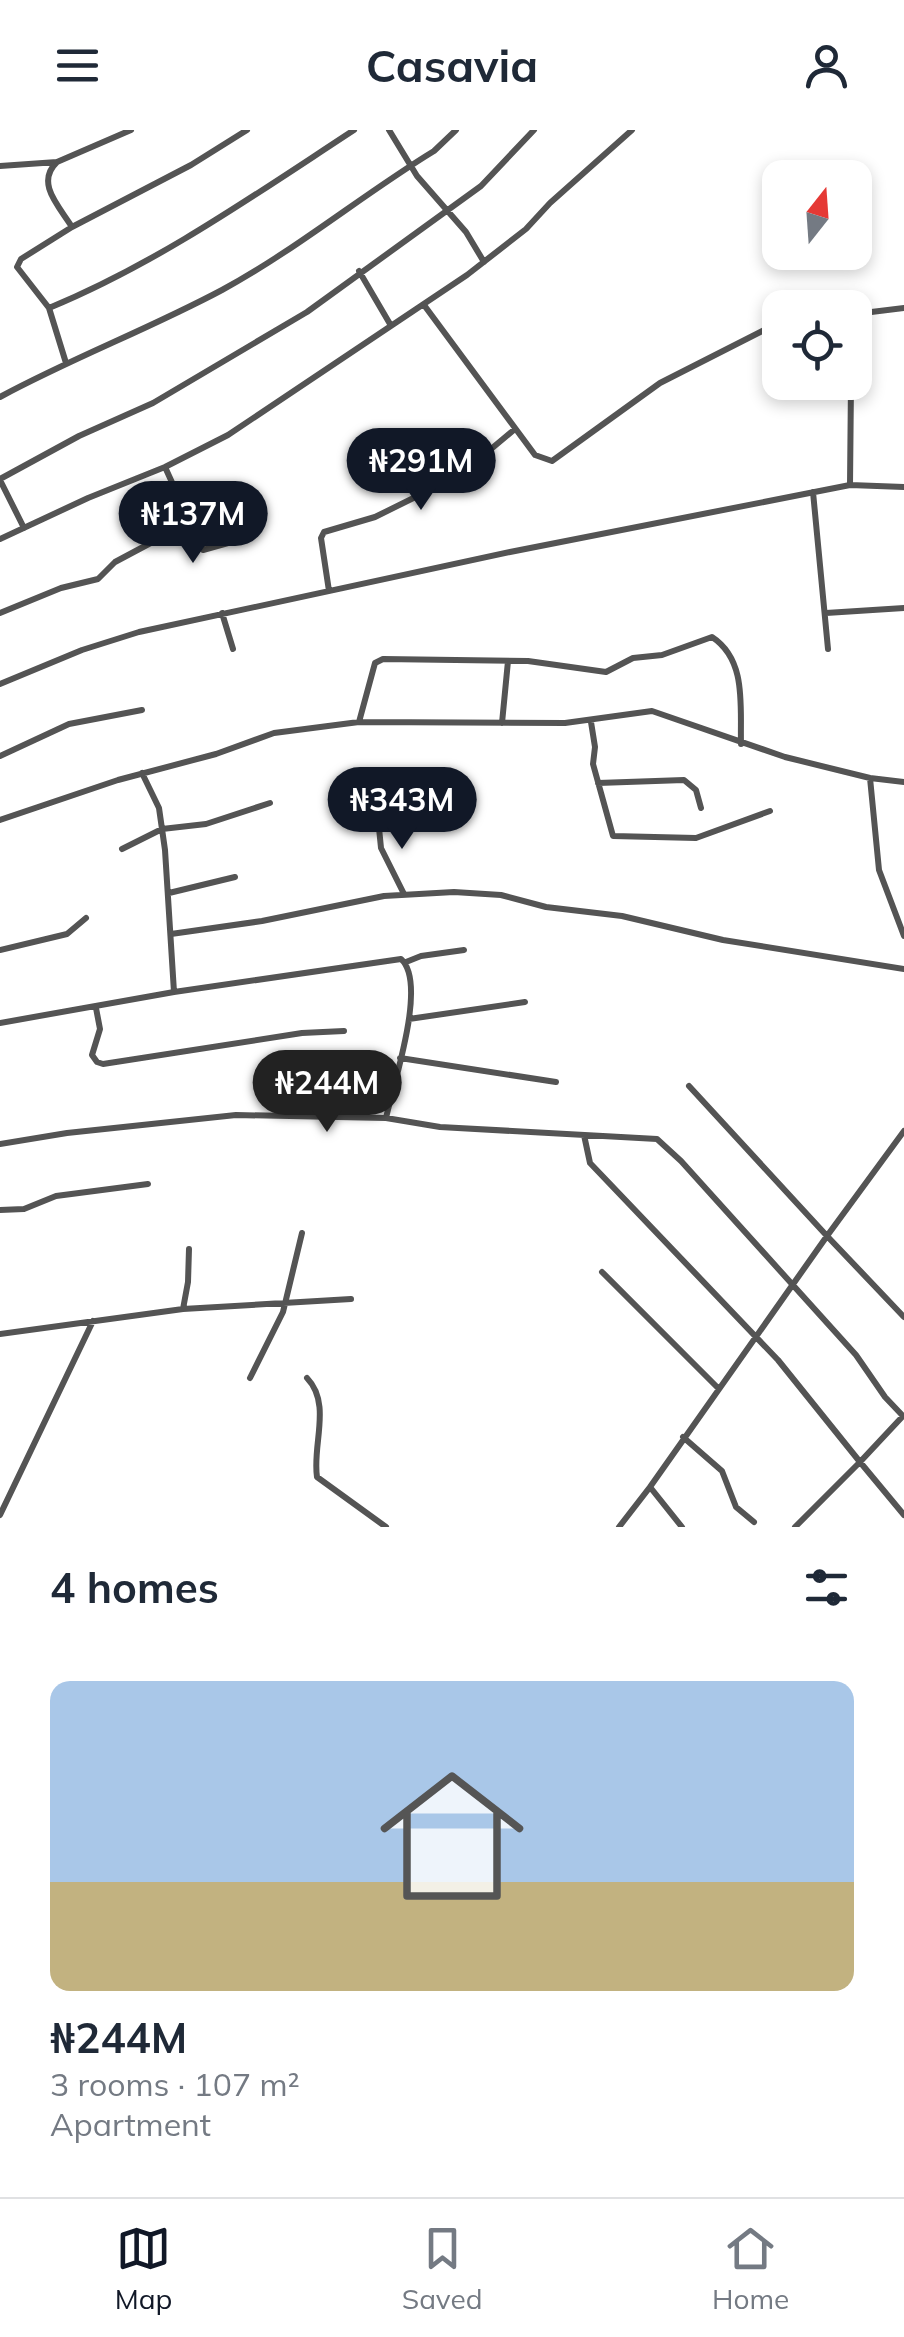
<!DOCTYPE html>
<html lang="en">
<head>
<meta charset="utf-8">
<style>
	:root { --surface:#fff; --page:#f2f2f3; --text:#1f2937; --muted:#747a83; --line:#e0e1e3; --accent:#111827 }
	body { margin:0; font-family:Mulish,sans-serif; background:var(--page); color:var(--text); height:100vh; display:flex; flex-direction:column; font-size:38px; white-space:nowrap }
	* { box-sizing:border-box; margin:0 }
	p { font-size:32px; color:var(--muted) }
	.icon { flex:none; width:55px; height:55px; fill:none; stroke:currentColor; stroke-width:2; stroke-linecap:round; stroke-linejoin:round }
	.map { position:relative; height:1397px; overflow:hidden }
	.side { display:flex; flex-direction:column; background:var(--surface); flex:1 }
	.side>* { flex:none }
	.needle { width:65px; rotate:17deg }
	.tools { position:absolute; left:762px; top:30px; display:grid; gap:20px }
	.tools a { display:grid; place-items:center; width:110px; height:110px; border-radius:20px; background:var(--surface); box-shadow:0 5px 15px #0003; font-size:50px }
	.price { position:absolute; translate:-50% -85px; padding:0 22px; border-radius:35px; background:var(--accent); color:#fff; font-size:32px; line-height:65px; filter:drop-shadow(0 2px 5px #0008) }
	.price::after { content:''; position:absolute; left:50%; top:60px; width:30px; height:22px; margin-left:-15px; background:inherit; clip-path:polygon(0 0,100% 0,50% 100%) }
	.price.active { background:#222; color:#fff }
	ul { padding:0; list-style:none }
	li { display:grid; align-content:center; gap:20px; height:530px; padding:0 50px }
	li+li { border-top:2px solid var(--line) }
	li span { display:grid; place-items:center; height:310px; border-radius:20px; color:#555 }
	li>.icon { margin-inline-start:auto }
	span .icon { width:180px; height:180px; fill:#fffc; stroke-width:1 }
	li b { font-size:42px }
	h2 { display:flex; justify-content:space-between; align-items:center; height:120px; padding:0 50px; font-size:42px }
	header { display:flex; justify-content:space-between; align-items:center; height:130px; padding:0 50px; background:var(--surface); font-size:45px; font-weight:700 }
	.tab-bar { display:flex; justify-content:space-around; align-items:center; height:140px; border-top:2px solid var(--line); background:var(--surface); font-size:28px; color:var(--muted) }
	.tab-bar a { display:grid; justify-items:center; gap:5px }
	.tab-bar .active { color:var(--accent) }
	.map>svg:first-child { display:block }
</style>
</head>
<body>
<header><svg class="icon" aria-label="menu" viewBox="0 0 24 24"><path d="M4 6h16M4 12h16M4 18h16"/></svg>Casavia<svg class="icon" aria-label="person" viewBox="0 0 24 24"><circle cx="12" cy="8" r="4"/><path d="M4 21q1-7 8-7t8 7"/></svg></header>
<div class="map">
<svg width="904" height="1397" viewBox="0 0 904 1397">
	<rect width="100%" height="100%" fill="#fff"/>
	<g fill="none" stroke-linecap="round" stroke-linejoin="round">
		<!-- minor -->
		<path stroke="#545454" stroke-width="6" d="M389,0L417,46L466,102L484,132
			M57,32C35,53 59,76 72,97L191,35L247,0
			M0,36L57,32L131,0
			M359,141L390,194
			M424,175L535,325L552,331L660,253L780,192
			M49,178C158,133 256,64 354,0
			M855,184L904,178
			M66,233L49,178L17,137L21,129L72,97
			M0,267C72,228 149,199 222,160C296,120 362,65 434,21L456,0
			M0,349L79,306L153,273L307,182L481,56L534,0
			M0,350L24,398
			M850,355L851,252
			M813,362L828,519
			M190,392L203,420L228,413
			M0,409L88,368L165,337L228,305L467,145L526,99L550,73L632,0
			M329,461L321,408L324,402L375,387L460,345L515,299
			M0,483L61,458L98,449L115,432L190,392L165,337
			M222,483L233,519
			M826,483L904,478
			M0,554L82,520L139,502L510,422L850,355L904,357
			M359,592L375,533L383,529L528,531L606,542L633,528L662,525L712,507C747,530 740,576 741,614
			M591,592L595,617L593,634L613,706L696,708L770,681
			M502,593L508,531
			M0,626L69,594L142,580
			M142,643L159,678L165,720L174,862
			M870,648L879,740L904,806
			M598,653L684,650L696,660L701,678
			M378,688L381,718L404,764
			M0,690L118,650L216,624L274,603L359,592L565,593L652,581L785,627L870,648L904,652
			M122,719L162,699L206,694L270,673
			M169,763L235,747
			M171,804L262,791L384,766L454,762L501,765L546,777L622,786L723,810L904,839
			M0,820L67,804L86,788
			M406,832L421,826L464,820
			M96,878L100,899L92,925L97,932L103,934L302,903L344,901
			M409,889L525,872
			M0,893L174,862L401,829C428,853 393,955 386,988
			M400,928L556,952
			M904,1001L827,1106L904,1187
			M0,1014L67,1003L236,985L386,988L440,997L657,1009L681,1031L856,1225L885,1267L903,1286L860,1332L778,1230L590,1033L584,1005
			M0,1080L24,1079L56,1066L148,1054
			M602,1142L718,1258
			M183,1179L188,1152L189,1119
			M0,1204L183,1179L351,1169
			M250,1248L283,1182L302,1103
			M307,1248C332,1274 312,1315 317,1347L386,1397
			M683,1307L722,1341L736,1377L754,1392
			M650,1357L682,1397
			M0,1385L93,1191
			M619,1397L650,1357L827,1106L689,956
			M795,1397L860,1332L904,1385"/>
	</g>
</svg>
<div class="tools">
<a><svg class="needle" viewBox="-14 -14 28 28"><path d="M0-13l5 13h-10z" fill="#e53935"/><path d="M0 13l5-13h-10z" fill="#747a83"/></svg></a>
<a><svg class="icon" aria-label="locate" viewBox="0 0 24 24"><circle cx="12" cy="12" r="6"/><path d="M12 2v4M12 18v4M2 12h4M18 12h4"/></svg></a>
</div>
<b class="price" style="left:421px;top:383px">₦291M</b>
<b class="price" style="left:193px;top:436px">₦137M</b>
<b class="price" style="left:402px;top:722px">₦343M</b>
<b class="price active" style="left:327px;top:1005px">₦244M</b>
</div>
<section class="side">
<h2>4 homes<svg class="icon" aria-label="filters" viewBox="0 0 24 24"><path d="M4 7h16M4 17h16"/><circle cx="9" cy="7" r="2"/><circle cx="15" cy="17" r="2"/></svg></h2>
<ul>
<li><span style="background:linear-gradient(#a9c7e8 65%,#c2b280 0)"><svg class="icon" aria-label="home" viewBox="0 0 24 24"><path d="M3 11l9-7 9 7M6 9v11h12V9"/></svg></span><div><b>₦244M</b><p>3 rooms · 107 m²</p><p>Apartment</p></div></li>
</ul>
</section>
<nav class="tab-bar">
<a class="active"><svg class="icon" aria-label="map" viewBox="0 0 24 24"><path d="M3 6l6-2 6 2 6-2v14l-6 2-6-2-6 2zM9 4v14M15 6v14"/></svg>Map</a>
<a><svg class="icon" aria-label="saved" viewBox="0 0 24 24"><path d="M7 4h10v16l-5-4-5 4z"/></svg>Saved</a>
<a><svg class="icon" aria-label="home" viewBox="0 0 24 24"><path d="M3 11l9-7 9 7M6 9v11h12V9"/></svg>Home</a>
</nav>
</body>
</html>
